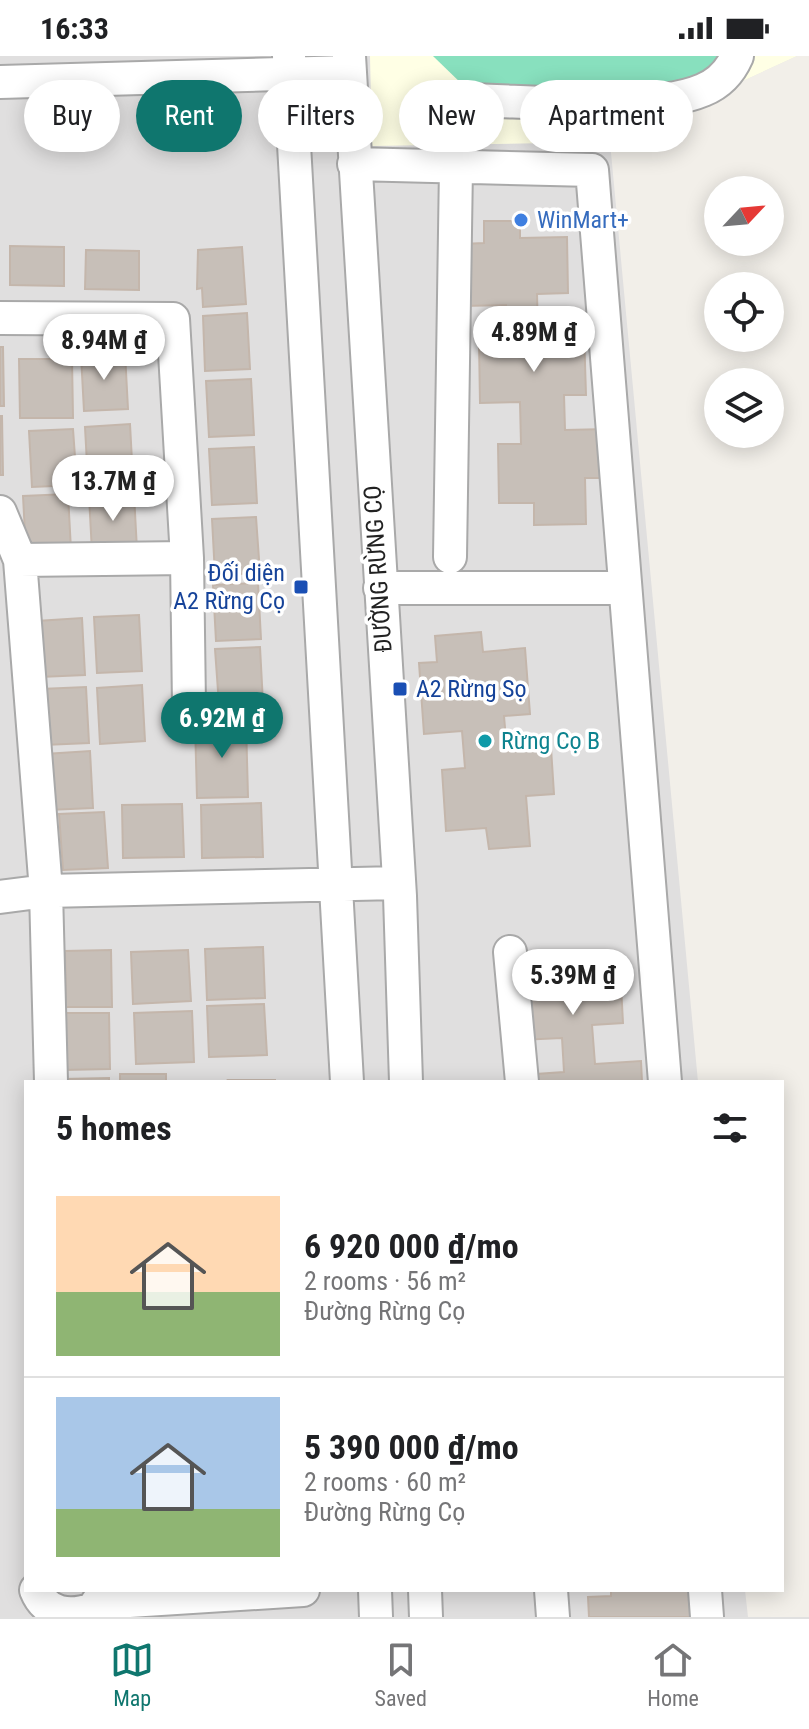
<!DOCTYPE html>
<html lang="en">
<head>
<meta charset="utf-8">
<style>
	:root { --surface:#fff; --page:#f6f6f6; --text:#202124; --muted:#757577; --line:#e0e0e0; --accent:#0f766e }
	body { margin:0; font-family:"Roboto Condensed",sans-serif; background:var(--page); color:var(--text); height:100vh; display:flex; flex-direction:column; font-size:30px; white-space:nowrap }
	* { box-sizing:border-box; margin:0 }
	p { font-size:26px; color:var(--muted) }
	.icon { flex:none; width:44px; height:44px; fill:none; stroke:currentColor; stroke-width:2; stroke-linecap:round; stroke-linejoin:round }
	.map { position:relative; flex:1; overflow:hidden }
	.drawer { position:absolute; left:24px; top:1024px; width:760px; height:512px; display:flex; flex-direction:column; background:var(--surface); border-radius:0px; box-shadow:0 4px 20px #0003 }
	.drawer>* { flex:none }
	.guide { position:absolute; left:24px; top:24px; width:762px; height:72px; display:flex; gap:16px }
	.needle { width:52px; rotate:64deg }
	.fabs { position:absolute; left:704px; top:120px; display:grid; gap:16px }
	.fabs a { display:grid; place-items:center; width:80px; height:80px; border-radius:50%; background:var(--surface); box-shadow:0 4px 20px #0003; font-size:40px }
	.price { position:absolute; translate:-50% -68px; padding:0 18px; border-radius:28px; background:#fff; color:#222; font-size:26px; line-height:52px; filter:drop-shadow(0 2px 4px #0008) }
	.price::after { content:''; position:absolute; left:50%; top:48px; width:24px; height:18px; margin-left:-12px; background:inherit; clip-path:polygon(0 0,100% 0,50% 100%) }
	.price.selected { background:var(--accent); color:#fff }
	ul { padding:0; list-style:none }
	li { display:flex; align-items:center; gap:24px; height:200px; padding:0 32px }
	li+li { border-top:2px solid var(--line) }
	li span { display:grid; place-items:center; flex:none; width:224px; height:160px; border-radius:0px; color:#555 }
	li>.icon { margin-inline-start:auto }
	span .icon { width:96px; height:96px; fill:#fffc; stroke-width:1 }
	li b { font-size:34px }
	h2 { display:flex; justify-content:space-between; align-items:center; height:96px; padding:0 32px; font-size:34px }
	.pill { padding:0 28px; border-radius:36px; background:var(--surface); box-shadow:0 4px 20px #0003; font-size:28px; line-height:72px }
	.pill.selected { background:var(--accent); color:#fff }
	.status { display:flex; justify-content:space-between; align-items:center; height:56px; padding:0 40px; background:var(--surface); direction:ltr }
	.status svg { height:22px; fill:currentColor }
	.tabs { display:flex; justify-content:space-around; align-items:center; height:112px; border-top:2px solid var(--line); background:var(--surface); font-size:22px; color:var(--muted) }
	.tabs a { display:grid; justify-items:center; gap:4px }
	.tabs .selected { color:var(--accent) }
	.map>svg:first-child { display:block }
</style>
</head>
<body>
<div class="status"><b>16:33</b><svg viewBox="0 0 49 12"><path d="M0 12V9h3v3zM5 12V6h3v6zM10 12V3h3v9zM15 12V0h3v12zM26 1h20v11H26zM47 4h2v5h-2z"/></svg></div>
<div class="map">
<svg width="809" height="1561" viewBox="0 0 809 1561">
	<rect width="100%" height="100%" fill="#f2efe9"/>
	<!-- residential -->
	<path fill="#e0dfdf" d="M0,0H797L610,86L698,1026H26V1534H745L748,1561H0Z"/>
	<!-- education -->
	<path fill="#ffffe5" d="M370,0H797L610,86L372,90Z"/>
	<!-- pitch -->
	<path fill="#88e0be" d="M433,0H718L705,18L672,35L467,33Z"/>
	<!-- building -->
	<path fill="#c7bfb8" stroke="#c4b6ab" stroke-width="2" d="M484,165H520V182L567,181L568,237L537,238L538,277L584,276L586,339H564L565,374L607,373L608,422H585L586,468L534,469V447H499L498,388H521L520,346L480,347L479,285L507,284L506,249L464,250L463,188L484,187Z
		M10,190L64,191V230L10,229Z
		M242,191L246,248L203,251L202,232L197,233L198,194Z
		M86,194L139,195V234L85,233Z
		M247,257L250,313L205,315L203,260Z
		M0,291H3L4,350H0Z
		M125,297L128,353L84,355L81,299Z
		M19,303H72L73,362H20Z
		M251,323L254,379L209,381L206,325Z
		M0,360H2L3,419H0Z
		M130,368L133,424L88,427L85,371Z
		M73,373L77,429L32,431L29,375Z
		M254,391L257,447L212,449L209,393Z
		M68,438L71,494L26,496L23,440Z
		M134,438L137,494L92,496L89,440Z
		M256,461L260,517L215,519L212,463Z
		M258,527L261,583L216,585L213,529Z
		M139,559L142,615L97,617L94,561Z
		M82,562L85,619L40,621L37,565Z
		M481,576L483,596L525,592L530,658L504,660L507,695L551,692L554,738L526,740L530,790L489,793L486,772L446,775L442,714L465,712L462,675L424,678L419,607L437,606L435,580Z
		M260,591L263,647L219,649L215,593Z
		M142,629L145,685L100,688L97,632Z
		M86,631L89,687L44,689L41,633Z
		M246,666L248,741L197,742L195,667Z
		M90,695L93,752L48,754L45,698Z
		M261,747L263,801L202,802L201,749Z
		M182,748L184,801L123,802L122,749Z
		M104,756L108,812L63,814L59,758Z
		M263,891L265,942L207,944L205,893Z
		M111,894L112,951H66L65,895Z
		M188,894L191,945L133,948L131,896Z
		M572,897L573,914L620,911L623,967L592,969L595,1008L641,1005L642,1026H536V1018L564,1016L562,982L520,984L516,922L537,920L536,899Z
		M264,948L267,999L209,1001L207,950Z
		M192,955L194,1006L136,1008L134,957Z
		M63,957H109L110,1013L64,1014Z
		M120,1018H166V1026H120Z
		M109,1022V1026H63V1023Z
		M228,1024H275V1026H229Z
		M611,1534H698L699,1561H589L588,1541L611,1540Z"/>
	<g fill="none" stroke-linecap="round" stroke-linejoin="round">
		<!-- minor casing -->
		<g stroke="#a9a9a9" stroke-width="36">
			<path id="minor" d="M289,0L347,1026
				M349,0L400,840L406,1026
				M0,26L349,16
				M469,44C530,45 649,57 703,34C720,27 730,16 737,0
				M354,108L592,114L665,1026
				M0,262L173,263L187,502L189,650
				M0,456L20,504L46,835L399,827
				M450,501L456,111
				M20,504L187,502
				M380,532H625
				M0,841L46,835L51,1026
				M510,896L522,1026
				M36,1534C46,1559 70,1561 93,1553L105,1535
				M375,1534L376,1561
				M425,1534L426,1561
				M551,1534L553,1561
				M705,1534L707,1561
				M93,1553L129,1545L303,1534"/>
		</g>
		<!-- minor -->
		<use href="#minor" stroke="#fff" stroke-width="32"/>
	</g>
	<!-- markers -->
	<circle fill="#3f7fe0" stroke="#fff" stroke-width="3" cx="521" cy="164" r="8"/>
	<g fill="#1a4fb4" stroke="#fff" stroke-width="3">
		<rect x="293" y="523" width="16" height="16" rx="4"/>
		<rect x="392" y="625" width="16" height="16" rx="4"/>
	</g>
	<circle fill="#0f9aa8" stroke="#fff" stroke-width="3" cx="485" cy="685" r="8"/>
	<g text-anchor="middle" stroke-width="7" stroke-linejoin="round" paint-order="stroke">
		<!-- shop labels -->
		<g font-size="24" fill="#366cbe" stroke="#fff" text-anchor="start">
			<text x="537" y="172">WinMart+</text>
		</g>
		<!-- street labels -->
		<g font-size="24" fill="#222" stroke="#fff">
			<text transform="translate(378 513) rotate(-94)" y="8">ĐƯỜNG RỪNG CỌ</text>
		</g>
		<!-- transit labels -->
		<g font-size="24" fill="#164399" stroke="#fff" text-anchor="end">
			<text x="285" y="525">Đối diện<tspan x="285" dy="28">A2 Rừng Cọ</tspan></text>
			<text x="416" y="641" text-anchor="start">A2 Rừng Sọ</text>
		</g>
		<!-- culture labels -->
		<g font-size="24" fill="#0d838f" stroke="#fff" text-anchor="start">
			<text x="501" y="693">Rừng Cọ B</text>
		</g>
	</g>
</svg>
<div class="fabs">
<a><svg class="needle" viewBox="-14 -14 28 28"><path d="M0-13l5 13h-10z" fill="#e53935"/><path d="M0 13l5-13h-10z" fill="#757577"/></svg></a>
<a><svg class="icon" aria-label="locate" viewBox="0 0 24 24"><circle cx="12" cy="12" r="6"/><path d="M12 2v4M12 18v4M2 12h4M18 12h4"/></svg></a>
<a><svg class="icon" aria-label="layers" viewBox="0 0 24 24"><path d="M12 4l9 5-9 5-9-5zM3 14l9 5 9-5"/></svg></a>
</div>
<b class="price" style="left:534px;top:318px">4.89M ₫</b>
<b class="price" style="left:104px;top:326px">8.94M ₫</b>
<b class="price" style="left:113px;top:467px">13.7M ₫</b>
<b class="price selected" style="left:222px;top:704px">6.92M ₫</b>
<b class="price" style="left:573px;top:961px">5.39M ₫</b>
<div class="guide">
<a class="pill">Buy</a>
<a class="pill selected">Rent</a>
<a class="pill">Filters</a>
<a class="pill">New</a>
<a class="pill">Apartment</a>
</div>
<section class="drawer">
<h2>5 homes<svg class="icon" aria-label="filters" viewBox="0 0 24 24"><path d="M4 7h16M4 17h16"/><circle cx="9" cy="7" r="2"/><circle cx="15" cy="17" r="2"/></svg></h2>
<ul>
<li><span style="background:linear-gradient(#ffd9b3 60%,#8fb573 0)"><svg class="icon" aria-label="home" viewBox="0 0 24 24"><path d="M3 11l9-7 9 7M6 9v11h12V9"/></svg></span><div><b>6 920 000 ₫/mo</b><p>2 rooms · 56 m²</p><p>Đường Rừng Cọ</p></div></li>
<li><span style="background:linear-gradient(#a9c7e8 70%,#8fb573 0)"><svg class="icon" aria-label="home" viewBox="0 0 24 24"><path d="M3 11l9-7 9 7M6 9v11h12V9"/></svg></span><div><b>5 390 000 ₫/mo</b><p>2 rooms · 60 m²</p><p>Đường Rừng Cọ</p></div></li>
</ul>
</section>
</div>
<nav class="tabs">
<a class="selected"><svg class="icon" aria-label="map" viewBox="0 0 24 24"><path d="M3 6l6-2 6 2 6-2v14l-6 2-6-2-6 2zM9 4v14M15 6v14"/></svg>Map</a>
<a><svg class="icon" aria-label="saved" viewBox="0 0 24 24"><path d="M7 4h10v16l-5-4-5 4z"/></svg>Saved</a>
<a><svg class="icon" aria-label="home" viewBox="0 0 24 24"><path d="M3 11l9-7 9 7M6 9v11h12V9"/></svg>Home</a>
</nav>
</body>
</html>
